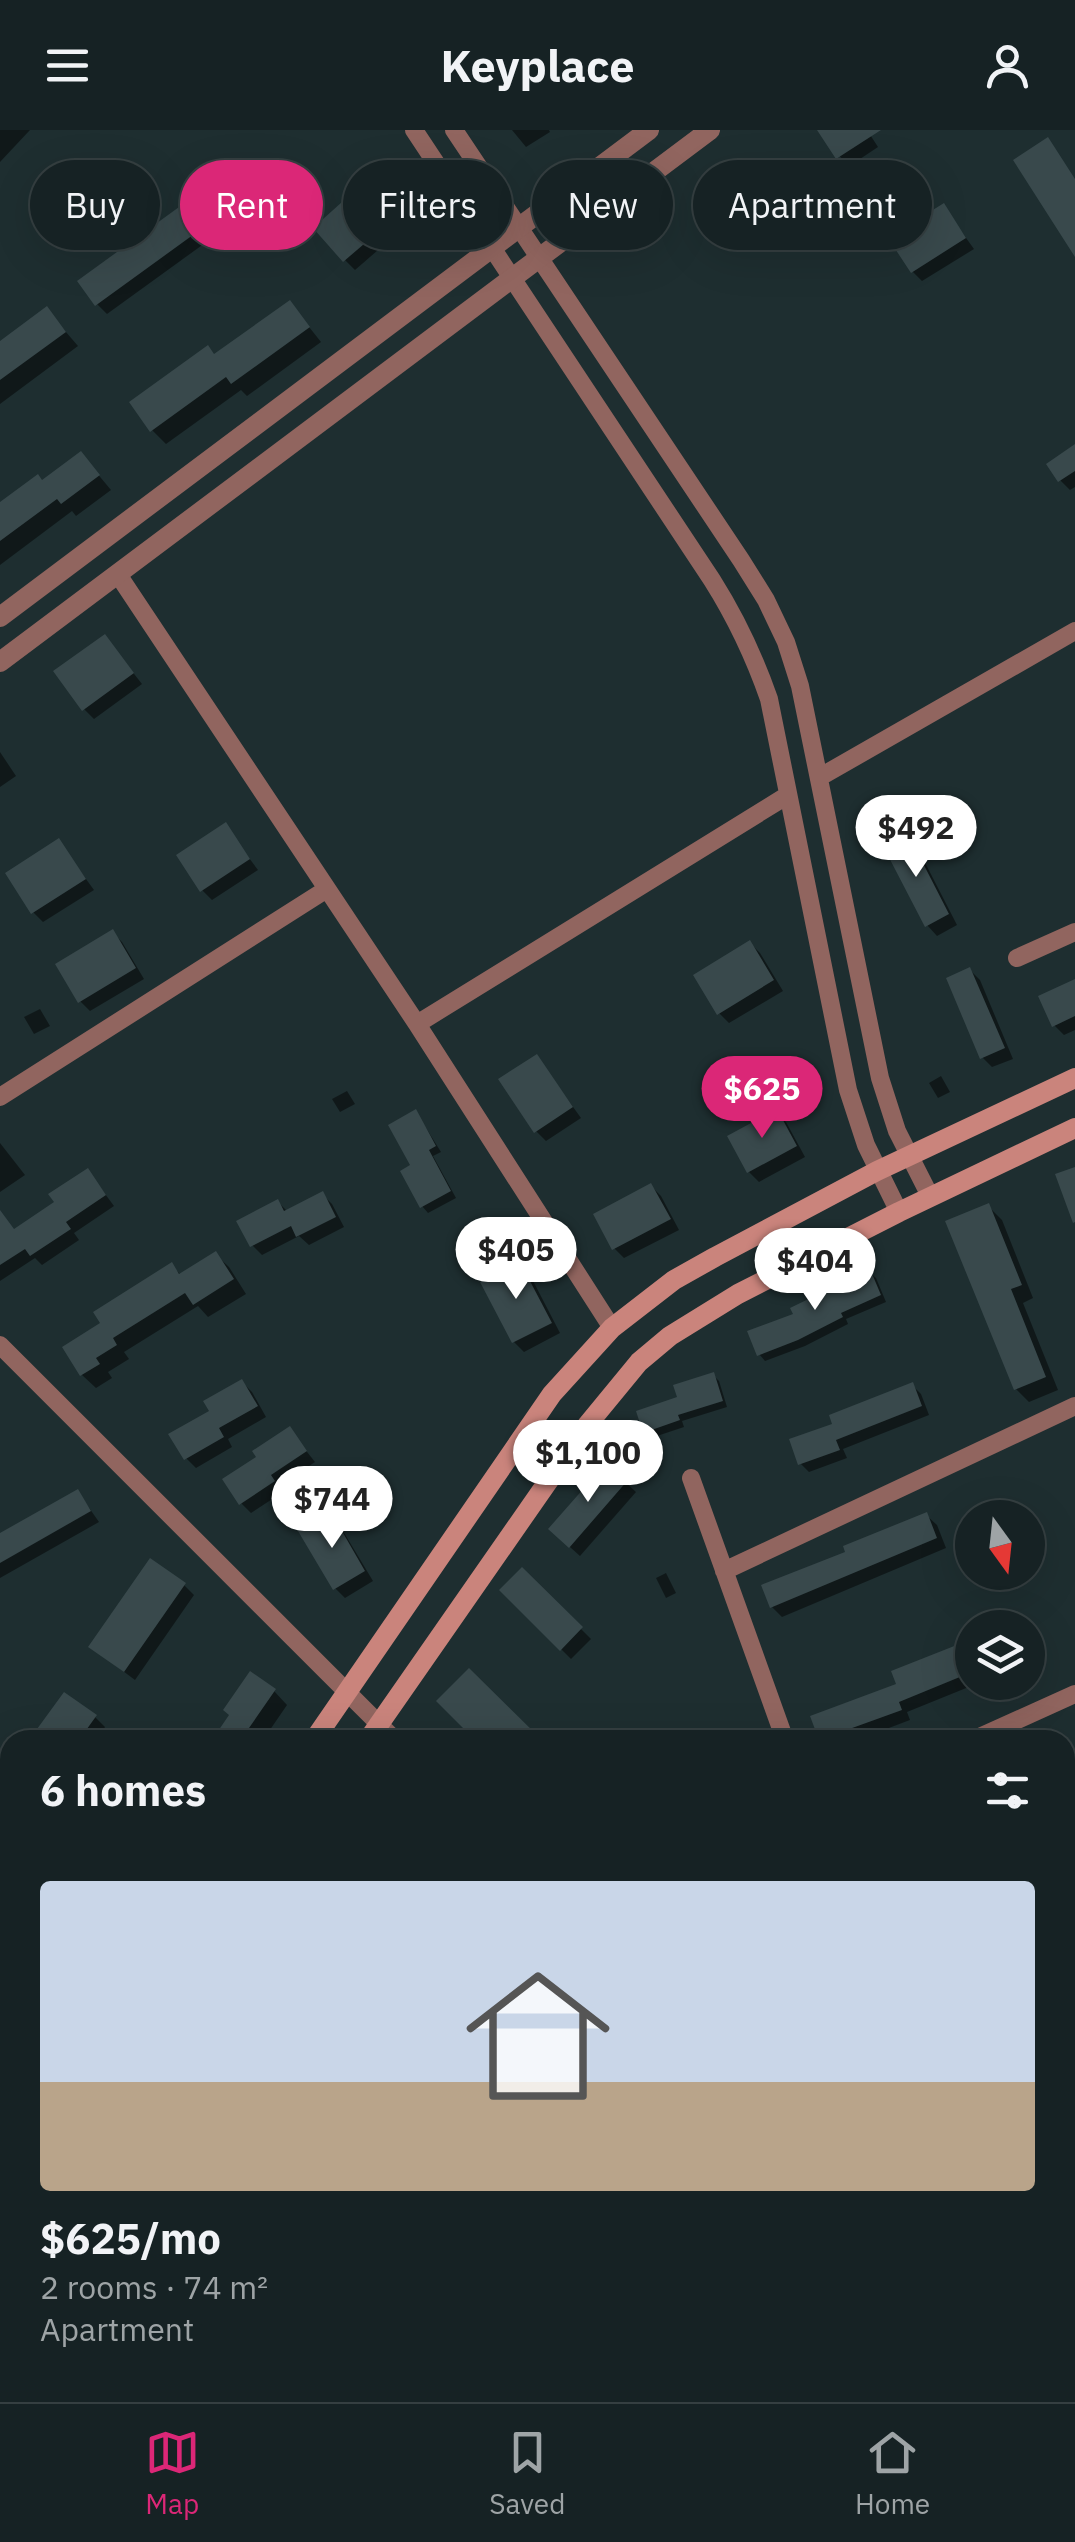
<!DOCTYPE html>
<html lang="en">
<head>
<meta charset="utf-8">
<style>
	:root { --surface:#162224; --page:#1f2a2c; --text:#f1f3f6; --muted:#9ea4a6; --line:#353f41; --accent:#db2777 }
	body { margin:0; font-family:"IBM Plex Sans",sans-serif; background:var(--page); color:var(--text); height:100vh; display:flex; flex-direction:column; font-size:38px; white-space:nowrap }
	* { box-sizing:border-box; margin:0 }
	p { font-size:32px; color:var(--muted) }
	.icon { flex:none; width:55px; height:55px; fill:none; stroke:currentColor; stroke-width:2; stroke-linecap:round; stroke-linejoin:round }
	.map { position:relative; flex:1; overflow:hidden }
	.details { position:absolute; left:0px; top:1600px; width:1075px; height:672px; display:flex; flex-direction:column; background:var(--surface); border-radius:30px 30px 0 0; box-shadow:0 10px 40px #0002,0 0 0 2px var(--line) }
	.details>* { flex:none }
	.guide { position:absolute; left:30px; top:30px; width:1015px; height:90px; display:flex; gap:20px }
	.needle { width:65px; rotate:165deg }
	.buttons { position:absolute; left:955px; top:1370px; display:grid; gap:20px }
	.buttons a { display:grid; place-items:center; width:90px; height:90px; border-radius:50%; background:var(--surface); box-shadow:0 10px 40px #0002,0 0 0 2px var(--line); font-size:50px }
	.price { position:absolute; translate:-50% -85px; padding:0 22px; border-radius:35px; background:#fff; color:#222; font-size:32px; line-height:65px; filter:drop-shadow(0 2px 5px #0008) }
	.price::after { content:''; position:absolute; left:50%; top:60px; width:30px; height:22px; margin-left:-15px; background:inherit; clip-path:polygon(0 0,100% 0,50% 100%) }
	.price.current { background:var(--accent); color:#fff }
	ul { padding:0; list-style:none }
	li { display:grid; align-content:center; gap:20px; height:530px; padding:0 40px }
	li+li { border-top:2px solid var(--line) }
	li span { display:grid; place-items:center; height:310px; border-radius:10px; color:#555 }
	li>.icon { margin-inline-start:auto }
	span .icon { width:180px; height:180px; fill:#fffc; stroke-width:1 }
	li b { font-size:42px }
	h2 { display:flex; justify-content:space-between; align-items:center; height:120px; padding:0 40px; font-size:42px }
	.tag { padding:0 35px; border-radius:45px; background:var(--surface); box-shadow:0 10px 40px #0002,0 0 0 2px var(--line); font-size:35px; line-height:90px }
	.tag.current { background:var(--accent); color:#fff }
	header { display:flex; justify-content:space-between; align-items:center; height:130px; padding:0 40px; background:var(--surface); font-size:45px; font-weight:800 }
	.menu { display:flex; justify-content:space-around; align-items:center; height:140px; border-top:2px solid var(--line); background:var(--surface); font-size:28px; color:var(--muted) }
	.menu a { display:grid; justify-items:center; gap:5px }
	.menu .current { color:var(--accent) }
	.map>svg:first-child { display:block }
</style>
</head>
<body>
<header><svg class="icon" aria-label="menu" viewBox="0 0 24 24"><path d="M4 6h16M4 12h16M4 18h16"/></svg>Keyplace<svg class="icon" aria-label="person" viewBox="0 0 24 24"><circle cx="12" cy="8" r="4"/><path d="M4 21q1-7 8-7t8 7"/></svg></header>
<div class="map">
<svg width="1075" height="2272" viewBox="0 0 1075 2272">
	<rect width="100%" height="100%" fill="#1e2e30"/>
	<!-- shadow -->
	<path fill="#0007" d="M0,0H30L0,32Z
		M512,0H549L550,2L526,17Z
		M820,0H867L878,17L848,37Z
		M371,69L400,101L355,140L345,130Z
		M943,76L974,119L922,151L912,141Z
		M206,77L223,100L107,184L97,174Z
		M290,173L321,212L247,266L241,260L166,314L152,300L216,227Z
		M47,180L78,216L0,274V214Z
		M1075,317V357L1070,360L1060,350Z
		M81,324L111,360L76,386L72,381L0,435V375L43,353Z
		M105,507L142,554L94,589L84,579Z
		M0,622L16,646L0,657Z
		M225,696L258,740L212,770L202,760Z
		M907,707L917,717L957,795L937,806L927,795Z
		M59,712L94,760L43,792L33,782Z
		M112,802L122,812L144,849L90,881L80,871Z
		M750,813L760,823L783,861L729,893L719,883Z
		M970,840L980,850L1013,929L992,937L982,927Z
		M1075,852V900L1064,905L1054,895Z
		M40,879L50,896L34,904L24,887Z
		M537,927L581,988L546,1011L536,1001Z
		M941,946L950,962L938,968L929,953Z
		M347,961L355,974L340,982L332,969Z
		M416,982L441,1022L433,1026L456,1068L428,1083L422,1076L414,1036Z
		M776,982L786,992L805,1027L759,1052L749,1042Z
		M0,1013L25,1045L0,1062Z
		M88,1041L114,1076L74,1103L79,1110L42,1135L35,1128L0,1151V1101L15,1102L58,1073Z
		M651,1056L661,1066L679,1100L624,1128L614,1118Z
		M322,1064L332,1074L344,1097L309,1115L299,1106L262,1125L252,1115L278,1072L288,1082Z
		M988,1076L1002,1090L1033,1168L1023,1173L1058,1260L1029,1272L1016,1259Z
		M215,1124L229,1137L246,1164L208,1187L198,1176L124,1222L129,1229L108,1242L112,1248L96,1258L82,1245L65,1217L103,1193L172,1136L181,1145Z
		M520,1135L530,1145L560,1203L524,1222L514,1212L484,1153Z
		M869,1142L876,1148L886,1172L846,1189L848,1194L805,1216L765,1231L759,1224L796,1186Z
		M713,1245L719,1251L727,1277L682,1291L684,1297L651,1308L645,1301L680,1269Z
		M242,1252L252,1262L266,1287L228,1309L232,1317L196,1338L186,1328L212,1282Z
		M912,1255L921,1264L929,1285L843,1319L847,1328L809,1342L800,1333L835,1295Z
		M289,1299L315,1332L279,1356L283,1362L251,1383L241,1373L259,1328Z
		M608,1336L636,1362L580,1426L561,1409Z
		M78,1362L99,1392L0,1448V1406Z
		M926,1385L937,1395L946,1418L782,1487L772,1477L848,1423Z
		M330,1386L340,1396L373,1451L345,1468L335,1458Z
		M522,1440L591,1509L571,1529L502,1460Z
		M666,1443L676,1463L666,1468L656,1448Z
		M184,1455L194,1465L135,1550L91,1517Z
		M972,1511V1552H981L907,1582L910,1590L857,1610L821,1609L813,1587L899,1556L894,1543Z
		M274,1561L287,1575L263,1610H215Z
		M95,1587L105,1597L96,1610H32Z
		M732,1602L739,1610H711Z
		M0,1705L10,1713V1731L0,1745Z
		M1065,2027L1075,2064V2139L1065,2142Z
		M291,2262H332L335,2272H287L285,2266Z
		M379,2262H428L431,2272H382Z
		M554,2262H700L703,2272H526Z
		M733,2262H772L744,2272Z"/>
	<!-- building -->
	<path fill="#39494c" d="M817,0H881L836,29Z
		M1048,7L1075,49V127L1013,30Z
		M361,55L392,90L343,132L313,98Z
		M197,64L215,89L95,176L77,151Z
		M944,73L966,108L911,143L888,108Z
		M290,170L310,197L231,254L226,247L150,302L129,272L208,215L214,224Z
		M47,176L66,202L0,250V211Z
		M1075,314V341L1058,352L1046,334Z
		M81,321L100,345L61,374L57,369L0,411V372L38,344L42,350Z
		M105,504L134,543L82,581L53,541Z
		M226,692L250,729L200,762L176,725Z
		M908,704L949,784L925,797L883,716Z
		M59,708L86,749L31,784L5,743Z
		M113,799L136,838L78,873L55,834Z
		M750,810L774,850L717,885L693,845Z
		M970,837L1005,918L980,929L946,848Z
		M1075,849V886L1052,897L1038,866Z
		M537,924L573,977L534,1003L498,949Z
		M416,979L436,1016L429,1020L451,1061L420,1078L400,1041L410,1035L388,995Z
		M777,979L797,1016L747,1043L727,1006Z
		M1075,1037V1092L1073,1093L1055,1044Z
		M88,1038L106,1065L66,1092L71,1099L30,1126L25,1119L0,1135V1080L14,1099L54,1072L48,1064Z
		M651,1053L671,1089L612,1120L593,1084Z
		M323,1061L336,1087L296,1107L291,1096L250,1117L236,1091L278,1069L284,1081Z
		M989,1073L1022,1155L1011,1159L1046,1247L1014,1260L945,1091Z
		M216,1121L234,1149L193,1175L185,1163L113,1208L117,1215L96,1228L100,1234L80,1246L62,1217L100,1193L93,1182L172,1132L179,1144Z
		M520,1132L552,1193L512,1213L480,1152Z
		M870,1139L881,1165L841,1183L843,1187L798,1210L757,1226L747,1201L793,1184L790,1178Z
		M714,1242L723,1271L678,1285L680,1290L643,1303L636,1281L677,1267L673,1255Z
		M242,1249L258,1276L219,1298L224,1307L184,1330L168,1304L209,1281L203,1271Z
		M913,1252L922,1276L836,1310L840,1320L798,1335L789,1309L832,1294L829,1285Z
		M290,1296L307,1321L271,1345L275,1351L239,1375L222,1349L256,1327L252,1321Z
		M607,1332L628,1350L569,1418L548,1399Z
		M78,1359L91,1381L0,1433V1403Z
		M331,1382L365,1441L333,1460L298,1401Z
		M927,1382L937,1408L770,1478L761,1455L845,1422L843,1416Z
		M150,1428L186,1453L124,1542L88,1517Z
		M522,1437L583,1497L560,1521L499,1460Z
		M972,1509V1542L899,1572L902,1580L819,1610L810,1586L896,1554L891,1541Z
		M469,1538L542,1610H475L436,1571Z
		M250,1541L276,1559L249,1598L267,1610H212L229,1585L223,1580Z
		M64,1562L97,1585L79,1610H29Z"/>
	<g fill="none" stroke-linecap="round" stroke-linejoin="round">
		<!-- minor -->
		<path stroke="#91655f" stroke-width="18" d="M414,0L712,450C736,488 754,526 769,569L848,960L866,1015L899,1082
			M454,0L741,430L766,470L786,512L800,556L880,948L897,1001L930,1066
			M119,446L417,894L612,1198
			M820,647L1075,501
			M1017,828L1075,802
			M417,894L788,665
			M0,967L327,759
			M0,1215L395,1610
			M691,1348L785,1610
			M724,1441L1075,1276
			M973,1610L1075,1564
			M0,1885L10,1891"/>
		<!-- tertiary -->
		<path stroke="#91655f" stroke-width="20" d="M0,487L649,0
			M0,532L710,0"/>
		<!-- secondary -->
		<path stroke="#ca847c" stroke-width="20" d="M314,1610L552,1264L612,1198L674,1150L715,1127L877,1041L1075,948
			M368,1610L588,1294L639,1232L670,1206L738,1164L899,1082L1075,998
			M0,2067L10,2053
			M0,2146L10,2131"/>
		<!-- trunk -->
		<path stroke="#f6b2aa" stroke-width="28" d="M1060,2272L1075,2267"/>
	</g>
</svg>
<div class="buttons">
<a><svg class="needle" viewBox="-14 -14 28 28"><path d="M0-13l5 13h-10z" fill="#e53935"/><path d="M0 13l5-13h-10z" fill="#9ea4a6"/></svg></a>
<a><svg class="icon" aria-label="layers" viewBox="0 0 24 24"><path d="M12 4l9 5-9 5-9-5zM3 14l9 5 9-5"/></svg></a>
</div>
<b class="price" style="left:916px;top:750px">$492</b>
<b class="price current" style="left:762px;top:1011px">$625</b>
<b class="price" style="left:516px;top:1172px">$405</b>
<b class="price" style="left:815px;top:1183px">$404</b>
<b class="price" style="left:588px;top:1375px">$1,100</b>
<b class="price" style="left:332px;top:1421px">$744</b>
<div class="guide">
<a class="tag">Buy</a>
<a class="tag current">Rent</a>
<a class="tag">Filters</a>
<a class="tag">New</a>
<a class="tag">Apartment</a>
</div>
<section class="details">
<h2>6 homes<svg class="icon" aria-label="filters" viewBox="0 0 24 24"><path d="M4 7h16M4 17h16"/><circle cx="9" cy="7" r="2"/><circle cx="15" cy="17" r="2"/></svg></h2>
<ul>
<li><span style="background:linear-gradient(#c9d6e8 65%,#b9a48a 0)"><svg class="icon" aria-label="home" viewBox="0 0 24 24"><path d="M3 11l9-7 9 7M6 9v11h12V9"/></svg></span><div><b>$625/mo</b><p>2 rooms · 74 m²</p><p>Apartment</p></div></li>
</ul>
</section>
</div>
<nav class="menu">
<a class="current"><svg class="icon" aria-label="map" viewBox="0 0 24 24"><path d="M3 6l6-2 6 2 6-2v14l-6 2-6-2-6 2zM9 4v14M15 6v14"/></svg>Map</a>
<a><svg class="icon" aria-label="saved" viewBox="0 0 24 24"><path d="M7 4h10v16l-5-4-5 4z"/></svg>Saved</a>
<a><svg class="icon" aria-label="home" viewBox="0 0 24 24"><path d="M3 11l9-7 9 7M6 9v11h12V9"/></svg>Home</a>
</nav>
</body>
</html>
